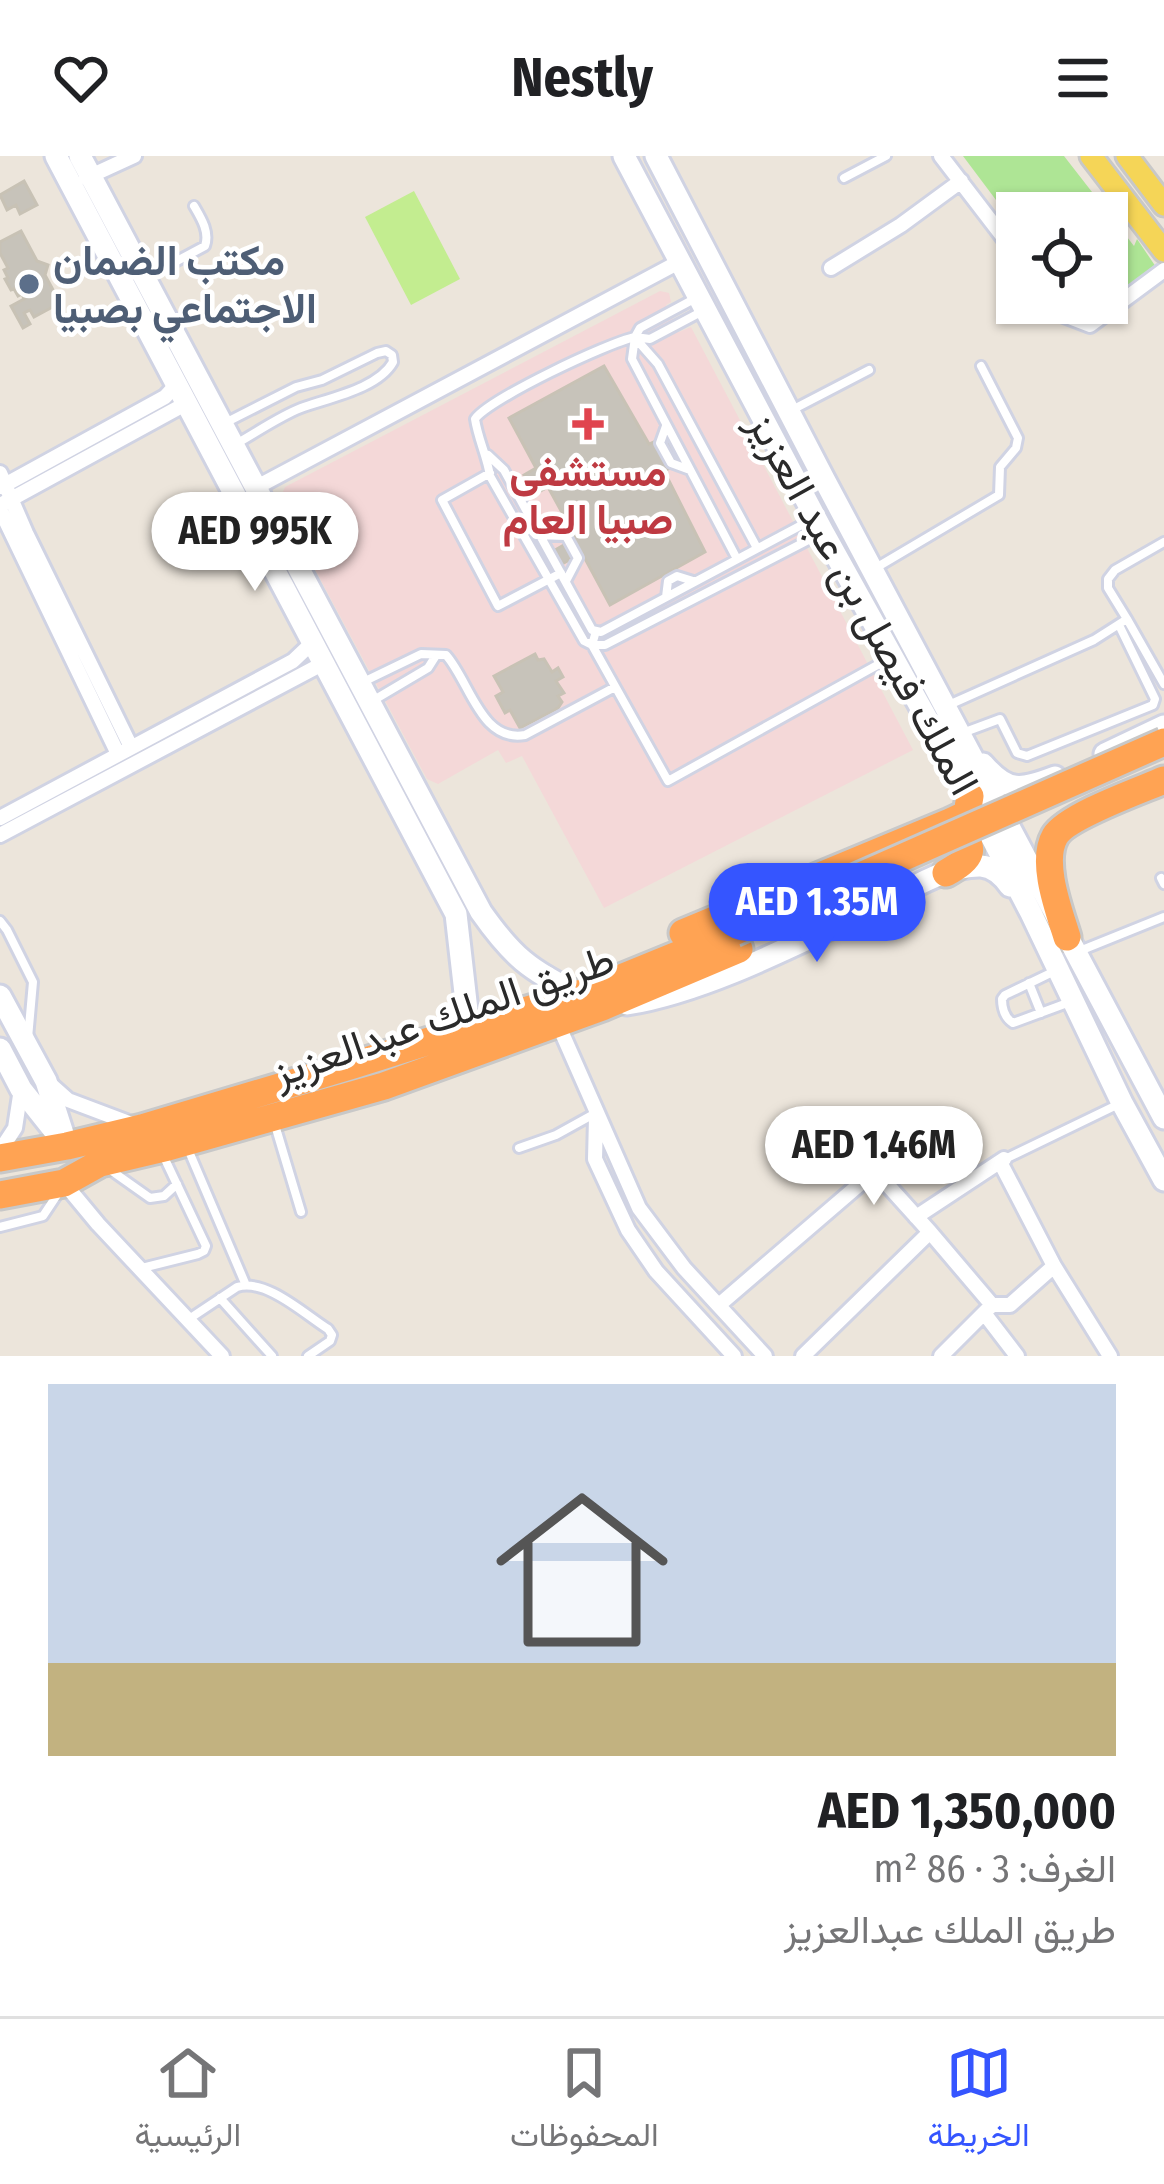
<!DOCTYPE html>
<html lang="ar">
<head>
<meta charset="utf-8">
<style>
	:root { --surface:#fff; --page:#f2f2f2; --text:#202124; --muted:#757577; --line:#e0e0e0; --accent:#3555ff }
	body { margin:0; font-family:"Fira Sans Condensed",Vazirmatn,sans-serif; background:var(--page); color:var(--text); direction:rtl; height:100vh; display:flex; flex-direction:column; font-size:45px; white-space:nowrap }
	* { box-sizing:border-box; margin:0 }
	p { font-size:39px; color:var(--muted) }
	.icon { flex:none; width:66px; height:66px; fill:none; stroke:currentColor; stroke-width:2; stroke-linecap:round; stroke-linejoin:round }
	.map { position:relative; height:1200px; overflow:hidden; direction:ltr }
	.side { display:flex; flex-direction:column; background:var(--surface); flex:1 }
	.side>* { flex:none }
	.tools { position:absolute; left:996px; top:36px; display:grid; gap:24px }
	.tools a { display:grid; place-items:center; width:132px; height:132px; border-radius:0px; background:var(--surface); box-shadow:0 3px 9px #0004; font-size:60px }
	.price { position:absolute; translate:-50% -102px; padding:0 27px; border-radius:42px; background:#fff; color:#222; font-size:39px; line-height:78px; filter:drop-shadow(0 3px 6px #0008) }
	.price::after { content:''; position:absolute; left:50%; top:72px; width:36px; height:27px; margin-left:-18px; background:inherit; clip-path:polygon(0 0,100% 0,50% 100%) }
	.price.selected { background:var(--accent); color:#fff }
	ul { padding:0; list-style:none }
	li { display:grid; align-content:center; gap:24px; height:636px; padding:0 48px }
	li+li { border-top:3px solid var(--line) }
	li span { display:grid; place-items:center; height:372px; border-radius:0px; color:#555 }
	li>.icon { margin-inline-start:auto }
	span .icon { width:216px; height:216px; fill:#fffc; stroke-width:1 }
	li b { font-size:51px }
	header { display:flex; justify-content:space-between; align-items:center; height:156px; padding:0 48px; background:var(--surface); font-size:54px; font-weight:700 }
	.tabs { display:flex; justify-content:space-around; align-items:center; height:168px; border-top:3px solid var(--line); background:var(--surface); font-size:33px; color:var(--muted) }
	.tabs a { display:grid; justify-items:center; gap:6px }
	.tabs .selected { color:var(--accent) }
	.map>svg:first-child { display:block }
</style>
</head>
<body>
<header><svg class="icon" aria-label="menu" viewBox="0 0 24 24"><path d="M4 6h16M4 12h16M4 18h16"/></svg>Nestly<svg class="icon" aria-label="heart" viewBox="0 0 24 24"><path d="M12 20l-8-8c-3-5 5-10 8-4 3-6 11-1 8 4z"/></svg></header>
<div class="map">
<svg width="1164" height="1200" viewBox="0 0 1164 1200">
	<rect width="100%" height="100%" fill="#ece5db"/>
	<!-- medical -->
	<path fill="#f4d8d8" d="M660,135L669,137L671,146L666,149L679,176L691,171L913,594L604,752L522,600L506,607L498,594L438,628L427,623L279,346L285,331Z"/>
	<!-- green -->
	<path fill="#aee595" d="M963,0H1064L1134,90L1137,83L1156,111L1107,146V57H1017V72Z"/>
	<!-- pitch -->
	<path fill="#c3ed90" d="M414,35L460,123L411,149L365,61Z"/>
	<!-- building -->
	<path fill="#c7c3ba" stroke="#c8c2b5" stroke-width="3" d="M24,25L37,49L20,58L16,49L7,54L0,39Z
		M21,75L37,105L48,109L45,119L60,147L34,161L30,154L24,157L30,168L23,172L11,150L24,143L22,138L18,140L14,133L11,134L5,123L8,122L4,114L8,112L0,97V86Z
		M604,210L649,288L665,281L678,308L664,315L705,396L610,449L582,397L562,408L555,394L576,382L548,331L535,338L524,319L536,312L509,262Z
		M535,498L538,504L544,503L552,516L558,512L563,521L556,525L564,537L558,540L562,546L558,552L520,572L510,554L505,557L496,540L503,536L494,520Z"/>
	<g fill="none" stroke-linecap="round" stroke-linejoin="round">
		<!-- lane casing -->
		<g stroke="#d0d3e3" stroke-width="14">
			<path id="lane" d="M844,22L886,0
				M147,121L205,90C210,76 201,62 194,50
				M696,142L640,172L635,181L650,183L701,156
				M635,181C607,187 489,243 475,263C478,283 487,300 490,320L584,485L592,489H605L822,377
				M635,181L632,203L737,403
				M636,183L658,208L757,392
				M790,255L869,214
				M223,268L296,231L322,224L377,197L386,195L392,199L393,206C378,233 328,242 301,252C278,261 256,277 234,289
				M666,270L660,287L671,307L690,314
				M488,299L504,314L592,474L601,476L811,364
				M490,317L442,344L498,450L561,417
				M536,379L566,380L578,402L566,425
				M874,413L999,339L1000,311L1016,292L1018,282L981,210
				M666,441L668,425L677,420L693,425
				M1127,463L1164,528
				M596,475L592,489L668,625L890,502
				M361,527L421,498L446,499C470,526 481,587 525,579L615,531
				M374,544L428,512L435,501
				M951,548L1094,484L1127,463L1108,432V423L1115,414L1164,386
				M965,576L1000,563L1017,597L1027,600L1153,549L1155,543L1119,469
				M1161,722L1164,728
				M0,765L7,774L33,826L28,882
				M1077,796L1164,761
				M1057,814L1005,839L1002,843C1002,852 1005,862 1013,867L1070,846
				M1029,827L1041,857
				M275,969L301,1056
				M519,992L556,979L594,958
				M188,993L245,1127
				M1005,1003L1121,947
				M109,1013L150,1042L164,1040L177,1028
				M878,1018L883,999L906,973
				M0,1071L43,1060L57,1039
				M142,1112L198,1098L204,1095L206,1090L163,999
				M220,1142L272,1200
				M189,1163L237,1131C266,1122 304,1158 328,1173L332,1179L330,1185L308,1200"/>
		</g>
		<!-- street casing -->
		<g stroke="#d0d3e3" stroke-width="20">
			<path id="street" d="M941,0L1017,99
				M86,22L134,0
				M831,112L901,69L961,25
				M1053,147L1064,159L1090,169L1164,114
				M0,317L26,377L131,591
				M1,331L165,241L177,228
				M255,332L679,106
				M4,347L187,247
				M0,353L118,598
				M0,662L293,505L313,486
				M0,679L324,507
				M558,868L639,1052L684,1112L765,1200
				M50,928L68,944L137,970
				M596,962L595,1003L628,1074L656,1115L734,1200
				M0,995L15,972L21,933
				M64,1027L98,1068L222,1200
				M916,1061L1004,1003
				M930,1076L992,1149L941,1200
				M1054,1110L1110,1200
				M719,1149L875,1015L930,1076L803,1200
				M992,1149H1010L1054,1110L1000,1006
				M984,1157L1017,1200"/>
		</g>
		<!-- secondary casing -->
		<g stroke="#d0d3e3" stroke-width="27">
			<path id="secondary" d="M56,0L456,758L469,872
				M80,0L481,756C512,800 530,815 579,838
				M624,0L823,376L970,640L1031,757L1122,947L1164,1024
				M656,0L824,323L1164,962
				M1105,598L1164,570
				M983,608C1008,637 1020,634 1055,621
				M0,840L46,925L67,990
				M627,848C708,835 802,785 877,750C908,735 946,709 981,710C994,711 1003,720 1010,730
				M0,893L21,933L56,977"/>
		</g>
		<!-- primary casing -->
		<g stroke="#c8c8c8" stroke-width="27">
			<path id="primary" d="M1091,0L1164,95
				M1127,0L1164,49"/>
		</g>
		<!-- highway casing -->
		<g stroke="#c8c8c8" stroke-width="33">
			<path id="highway" d="M938,674L954,672C980,692 971,703 946,717
				M683,777L950,666L967,658L970,640
				M1067,781C1059,755 1040,706 1055,680C1067,660 1141,634 1164,624
				M0,1002L67,990L142,972L353,909L594,833L719,782
				M0,1039L64,1027L100,1007L168,991L384,930L602,851L739,793"/>
		</g>
		<!-- lane -->
		<use href="#lane" stroke="#fff" stroke-width="8"/>
		<!-- street -->
		<use href="#street" stroke="#fff" stroke-width="14"/>
		<!-- secondary -->
		<use href="#secondary" stroke="#fff" stroke-width="21"/>
		<!-- primary -->
		<use href="#primary" stroke="#f5d557" stroke-width="21"/>
		<!-- highway -->
		<use href="#highway" stroke="#ffa353" stroke-width="27"/>
		<!-- highway-bridge casing -->
		<g stroke="#c8c8c8" stroke-width="33" stroke-linecap="butt">
			<path id="highway-bridge" d="M734,776L1164,586"/>
		</g>
		<!-- highway-bridge -->
		<use href="#highway-bridge" stroke="#ffa353" stroke-width="27"/>
	</g>
	<!-- markers -->
	<circle fill="#5c6f8a" stroke="#fff" stroke-width="4.5" cx="29" cy="128" r="12"/>
	<path fill="#e0444e" stroke="#fff" stroke-width="4.5" d="M582 250h12v12h12v12h-12v12h-12v-12h-12v-12h12z"/>
	<g text-anchor="middle" stroke-width="9" stroke-linejoin="round" paint-order="stroke">
		<!-- service labels -->
		<g font-size="42" font-weight="bold" fill="#4e5e75" stroke="#fff" text-anchor="start">
			<text x="53" y="119">مكتب الضمان<tspan x="53" dy="48">الاجتماعي بصبيا</tspan></text>
		</g>
		<!-- health labels -->
		<g font-size="42" font-weight="bold" fill="#be3a42" stroke="#fff">
			<text x="588" y="330">مستشفى<tspan x="588" dy="48">صبيا العام</tspan></text>
		</g>
		<!-- street labels -->
		<g font-size="42" fill="#2a2a2a" stroke="#fff">
			<text transform="translate(864 447) rotate(61)" y="15">الملك فيصل بن عبد العزيز</text>
			<text transform="translate(443 859) rotate(-19)" y="15">طريق الملك عبدالعزيز</text>
		</g>
	</g>
</svg>
<div class="tools">
<a><svg class="icon" aria-label="locate" viewBox="0 0 24 24"><circle cx="12" cy="12" r="6"/><path d="M12 2v4M12 18v4M2 12h4M18 12h4"/></svg></a>
</div>
<b class="price" style="left:255px;top:438px">AED 995K</b>
<b class="price selected" style="left:817px;top:809px">AED 1.35M</b>
<b class="price" style="left:874px;top:1052px">AED 1.46M</b>
</div>
<section class="side">
<ul>
<li><span style="background:linear-gradient(#c9d6e8 75%,#c2b280 0)"><svg class="icon" aria-label="home" viewBox="0 0 24 24"><path d="M3 11l9-7 9 7M6 9v11h12V9"/></svg></span><div><b>AED 1,350,000</b><p>الغرف: 3 · 86 m²</p><p>طريق الملك عبدالعزيز</p></div></li>
</ul>
</section>
<nav class="tabs">
<a class="selected"><svg class="icon" aria-label="map" viewBox="0 0 24 24"><path d="M3 6l6-2 6 2 6-2v14l-6 2-6-2-6 2zM9 4v14M15 6v14"/></svg>الخريطة</a>
<a><svg class="icon" aria-label="saved" viewBox="0 0 24 24"><path d="M7 4h10v16l-5-4-5 4z"/></svg>المحفوظات</a>
<a><svg class="icon" aria-label="home" viewBox="0 0 24 24"><path d="M3 11l9-7 9 7M6 9v11h12V9"/></svg>الرئيسية</a>
</nav>
</body>
</html>
